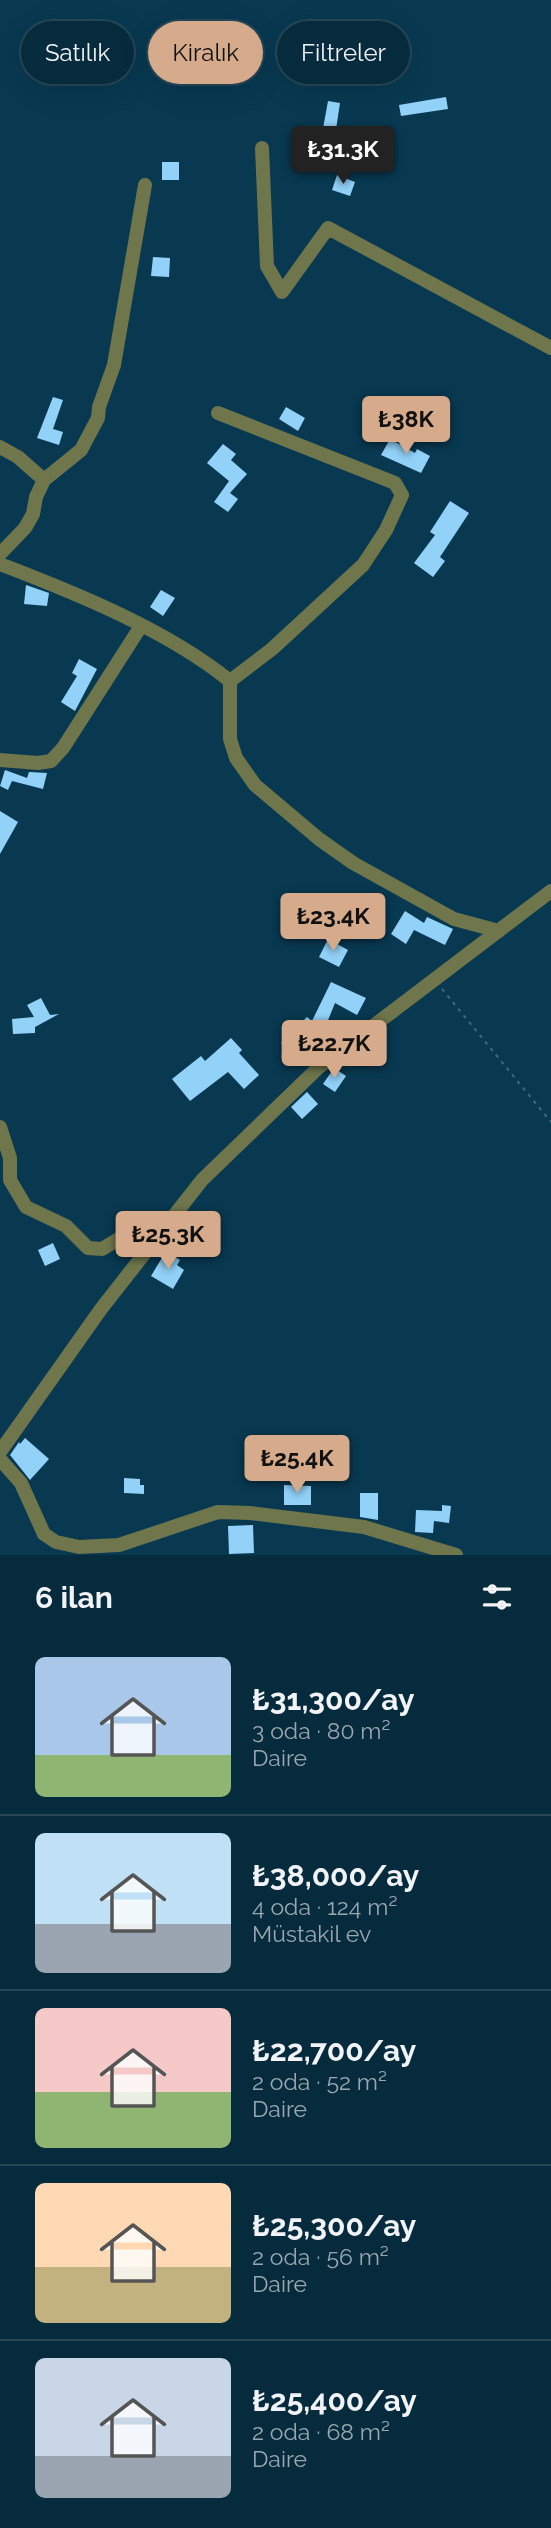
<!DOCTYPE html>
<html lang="tr">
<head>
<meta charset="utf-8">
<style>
	:root { --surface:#062b3d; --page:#0f3344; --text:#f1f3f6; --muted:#98a7b0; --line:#274757; --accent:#d6ab8b }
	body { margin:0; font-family:Raleway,sans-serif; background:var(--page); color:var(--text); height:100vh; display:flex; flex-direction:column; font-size:26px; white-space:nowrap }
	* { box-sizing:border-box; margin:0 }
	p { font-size:23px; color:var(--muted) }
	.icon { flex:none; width:38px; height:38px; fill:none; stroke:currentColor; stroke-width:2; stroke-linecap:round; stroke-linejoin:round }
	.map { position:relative; height:1555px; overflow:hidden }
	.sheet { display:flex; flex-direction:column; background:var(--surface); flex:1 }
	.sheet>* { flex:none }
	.guide { position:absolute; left:21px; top:21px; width:509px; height:63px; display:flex; gap:14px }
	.price { position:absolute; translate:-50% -60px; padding:0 16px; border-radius:7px; background:var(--accent); color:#111; font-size:23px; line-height:46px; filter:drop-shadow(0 2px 4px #0008) }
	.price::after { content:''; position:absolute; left:50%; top:42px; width:21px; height:16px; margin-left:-10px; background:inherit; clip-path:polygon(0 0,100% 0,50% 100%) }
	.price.on { background:#222; color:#fff }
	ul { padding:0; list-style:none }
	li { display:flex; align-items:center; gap:21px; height:175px; padding:0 35px }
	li+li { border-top:2px solid var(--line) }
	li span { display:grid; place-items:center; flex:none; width:196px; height:140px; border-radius:10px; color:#555 }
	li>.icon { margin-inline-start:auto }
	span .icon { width:84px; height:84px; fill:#fffc; stroke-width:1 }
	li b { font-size:30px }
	h2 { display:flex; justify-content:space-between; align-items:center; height:84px; padding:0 35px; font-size:30px }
	.chip { padding:0 24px; border-radius:32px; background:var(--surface); box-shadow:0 7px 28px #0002,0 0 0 2px var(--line); font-size:24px; line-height:63px }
	.chip.on { background:var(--accent); color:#111 }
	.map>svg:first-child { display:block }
</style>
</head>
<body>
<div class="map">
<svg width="551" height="1555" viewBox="0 0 551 1555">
	<rect width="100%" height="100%" fill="#083951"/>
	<!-- building -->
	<path fill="#92d2f9" d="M446,97L448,109L401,116L399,105Z
		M328,101L340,103L335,136L322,134Z
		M162,162H179V180H162Z
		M337,175L355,182L350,196L332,190Z
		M153,257L170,258L169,277L151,276Z
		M53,397L63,400L53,429L63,432L59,445L37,438Z
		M286,407L305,418L298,431L279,419Z
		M390,439L415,453L417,449L430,456L421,473L381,455Z
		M223,444L236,454L231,460L247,474L230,493L238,499L228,512L214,502L229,481L207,463Z
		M450,501L469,513L440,557L445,561L433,577L414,563L435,535L430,532Z
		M26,585L49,593L47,606L24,604Z
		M161,590L175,598L163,616L150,607Z
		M79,659L97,669L75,711L61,702L77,676L72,673Z
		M5,770L27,778L29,772L47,773L43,789L12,781L8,790L0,786Z
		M0,811L18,822L0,854Z
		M405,911L424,923L427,917L453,929L445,945L414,930L406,944L391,934Z
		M328,939L348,950L339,967L319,957Z
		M331,982L366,998L357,1015L335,1003L322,1035L293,1064L281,1056L288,1049L281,1043L307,1017L312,1021Z
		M41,998L50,1015L59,1014L35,1027V1033L13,1034L12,1019L34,1017L27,1005Z
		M231,1038L242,1050L239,1053L259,1075L244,1089L228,1072L190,1101L172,1079L201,1056L205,1061Z
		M334,1068L346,1076L335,1092L323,1084Z
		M307,1092L318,1104L302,1119L291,1107Z
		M53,1243L60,1259L45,1266L38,1250Z
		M166,1251L180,1260L177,1265L184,1270L173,1289L151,1276Z
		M25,1438L49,1459L30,1480L10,1455L19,1442L20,1444Z
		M124,1478L140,1479V1485H144V1494L124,1493Z
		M284,1485L311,1486V1505H284Z
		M360,1493H378V1520L360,1517Z
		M442,1505L451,1506L449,1523L434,1521L433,1533L415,1532L416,1510L442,1511Z
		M253,1525L254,1553L229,1554L228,1526Z"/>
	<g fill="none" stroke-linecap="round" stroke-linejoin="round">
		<!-- path -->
		<path stroke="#40697e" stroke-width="2" stroke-dasharray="3.5 5" stroke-linecap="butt" d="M442,989L551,1122"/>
		<!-- minor -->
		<path stroke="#6f764b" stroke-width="14" d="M262,148L267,266L282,292L328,228L551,348
			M218,413L395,483L402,495L386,530L363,565L272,649L230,681
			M0,447L18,457L44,480
			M0,554L25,528L33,514L36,497L44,480L81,450L98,418L99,407L114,365L145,185
			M0,564C76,593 167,630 230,681
			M230,681V739L236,758L255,785L319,839L353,863L454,919L499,931
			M0,760L38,763L51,761L63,748L141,626
			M0,1127L10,1158V1180L26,1207L66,1226L88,1248L102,1249L122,1237L147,1250
			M0,1452L101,1309L202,1180L318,1068L551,891
			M0,1459L21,1483L44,1534L56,1542L79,1547L119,1545L218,1512L250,1513L364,1527L456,1555"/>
	</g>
</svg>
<b class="price on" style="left:343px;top:186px">₺31.3K</b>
<b class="price" style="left:406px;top:456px">₺38K</b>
<b class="price" style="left:333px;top:953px">₺23.4K</b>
<b class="price" style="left:334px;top:1080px">₺22.7K</b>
<b class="price" style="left:168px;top:1271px">₺25.3K</b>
<b class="price" style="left:297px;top:1495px">₺25.4K</b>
<div class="guide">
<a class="chip">Satılık</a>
<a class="chip on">Kiralık</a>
<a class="chip">Filtreler</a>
</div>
</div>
<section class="sheet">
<h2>6 ilan<svg class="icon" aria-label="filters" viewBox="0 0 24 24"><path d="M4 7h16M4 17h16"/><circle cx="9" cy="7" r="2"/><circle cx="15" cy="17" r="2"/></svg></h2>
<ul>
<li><span style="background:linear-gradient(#a9c7e8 70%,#8fb573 0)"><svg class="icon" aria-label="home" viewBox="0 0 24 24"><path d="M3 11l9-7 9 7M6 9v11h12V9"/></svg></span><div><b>₺31,300/ay</b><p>3 oda · 80 m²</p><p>Daire</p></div></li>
<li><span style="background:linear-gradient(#bfe0f5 65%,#9aa5b1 0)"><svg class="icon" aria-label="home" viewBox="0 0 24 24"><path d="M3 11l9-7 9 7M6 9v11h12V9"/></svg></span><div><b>₺38,000/ay</b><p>4 oda · 124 m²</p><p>Müstakil ev</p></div></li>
<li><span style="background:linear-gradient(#f6c9c9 60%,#8fb573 0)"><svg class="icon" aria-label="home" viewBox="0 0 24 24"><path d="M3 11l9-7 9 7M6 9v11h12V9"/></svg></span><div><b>₺22,700/ay</b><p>2 oda · 52 m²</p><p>Daire</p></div></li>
<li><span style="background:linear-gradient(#ffd9b3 60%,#c2b280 0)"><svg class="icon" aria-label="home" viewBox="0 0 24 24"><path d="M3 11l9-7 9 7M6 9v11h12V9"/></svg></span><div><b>₺25,300/ay</b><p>2 oda · 56 m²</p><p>Daire</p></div></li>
<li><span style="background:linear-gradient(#c9d6e8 70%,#9aa5b1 0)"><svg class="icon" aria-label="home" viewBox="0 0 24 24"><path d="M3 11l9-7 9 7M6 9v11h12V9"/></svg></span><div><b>₺25,400/ay</b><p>2 oda · 68 m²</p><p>Daire</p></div></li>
</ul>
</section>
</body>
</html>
